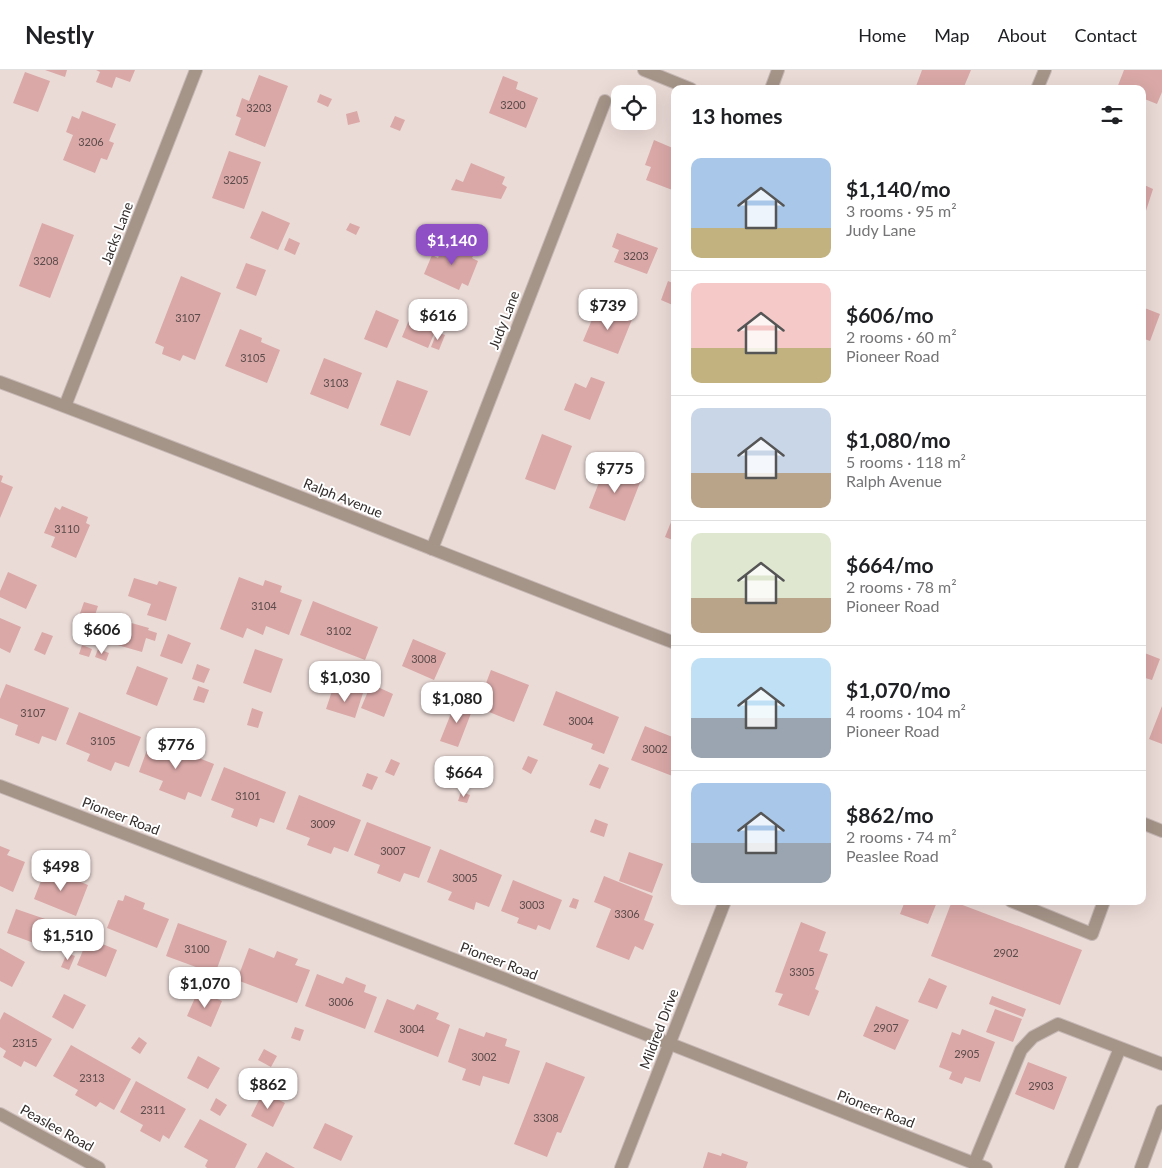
<!DOCTYPE html>
<html lang="en">
<head>
<meta charset="utf-8">
<style>
	:root { --surface:#fff; --page:#f6f6f6; --text:#202124; --muted:#757577; --line:#e0e0e0; --accent:#8f50c6 }
	body { margin:0; font-family:Lato,sans-serif; background:var(--page); color:var(--text); height:100vh; display:flex; flex-direction:column; font-size:19px; white-space:nowrap }
	* { box-sizing:border-box; margin:0 }
	p { font-size:16px; color:var(--muted) }
	.icon { flex:none; width:28px; height:28px; fill:none; stroke:currentColor; stroke-width:2; stroke-linecap:round; stroke-linejoin:round }
	.map { position:relative; flex:1; overflow:hidden }
	.details { position:absolute; left:671px; top:15px; width:475px; height:820px; display:flex; flex-direction:column; background:var(--surface); border-radius:10px; box-shadow:0 5px 20px #0002 }
	.details>* { flex:none }
	.tools { position:absolute; left:611px; top:15px; display:grid; gap:10px }
	.tools a { display:grid; place-items:center; width:45px; height:45px; border-radius:10px; background:var(--surface); box-shadow:0 5px 20px #0002; font-size:25px }
	.price { position:absolute; translate:-50% -42px; padding:0 11px; border-radius:10px; background:#fff; color:#222; font-size:16px; line-height:32px; filter:drop-shadow(0 1px 2px #0008) }
	.price::after { content:''; position:absolute; left:50%; top:30px; width:15px; height:11px; margin-left:-8px; background:inherit; clip-path:polygon(0 0,100% 0,50% 100%) }
	.price.current { background:var(--accent); color:#fff }
	ul { padding:0; list-style:none }
	li { display:flex; align-items:center; gap:15px; height:125px; padding:0 20px }
	li+li { border-top:1px solid var(--line) }
	li span { display:grid; place-items:center; flex:none; width:140px; height:100px; border-radius:10px; color:#555 }
	li>.icon { margin-inline-start:auto }
	span .icon { width:60px; height:60px; fill:#fffc; stroke-width:1 }
	li b { font-size:21px }
	h2 { display:flex; justify-content:space-between; align-items:center; height:60px; padding:0 20px; font-size:21px }
	header { display:flex; align-items:center; gap:30px; box-sizing:border-box; height:70px; padding:0 25px; background:var(--surface); border-bottom:1px solid var(--line) }
	header strong { font-size:24px }
	nav { display:flex; gap:28px; margin-inline-start:auto; font-size:18px }
	.map>svg:first-child { display:block }
</style>
</head>
<body>
<header>
<strong>Nestly</strong>
<nav><a>Home</a><a>Map</a><a>About</a><a>Contact</a></nav>
</header>
<div class="map">
<svg width="1162" height="1098" viewBox="0 0 1162 1098">
	<rect width="100%" height="100%" fill="#ebdbd7"/>
	<!-- building -->
	<path fill="#d9a8a7" d="M45,0H67L65,7Z
		M96,0H135L130,12L116,7L112,18L96,12L100,2Z
		M922,0H971L963,19H915Z
		M1124,0H1162V22L1157,34L1142,28V19L1117,18Z
		M25,2L50,11L38,42L13,33Z
		M259,5L288,16L265,77L235,65L241,48L236,46L242,28L249,31Z
		M503,6L518,12L516,19L538,28L526,58L489,43Z
		M320,24L332,29L328,37L317,32Z
		M82,41L116,54L109,71L114,73L107,90L101,88L95,103L63,90L73,65L66,62L72,46L79,49Z
		M357,41L360,52L348,55L346,44Z
		M395,46L405,50L400,61L390,57Z
		M654,70L675,79V121L646,110L651,97L645,95Z
		M229,81L261,92L244,139L212,128Z
		M471,93L505,107L502,114L507,117L501,129L451,120L456,109L463,112Z
		M1142,114L1153,119L1145,144L1142,143Z
		M262,141L290,153L278,180L250,168Z
		M42,153L74,165L50,228L19,216Z
		M350,153L360,157L356,165L346,160Z
		M617,163L658,178L647,204L614,192L619,180L612,177Z
		M289,168L300,173L295,185L284,180Z
		M444,172L474,184L472,188L478,191L468,216L462,213L459,220L424,204L432,185L438,188Z
		M246,193L266,200L256,226L236,218Z
		M181,206L221,223L195,290L183,285L180,291L162,284L164,277L155,273Z
		M668,211L675,214V236L661,230Z
		M1142,237L1160,244L1150,271L1142,268Z
		M376,240L399,250L387,278L364,269Z
		M413,240L439,252L428,278L402,267Z
		M596,240L615,248L618,240L633,247L618,284L583,271Z
		M240,259L262,268L261,272L280,280L267,313L225,296Z
		M437,262L445,265L439,280L431,277Z
		M324,288L362,303L348,339L310,324Z
		M591,307L605,312L590,350L564,340L575,313L586,318Z
		M397,310L428,321L410,366L380,355Z
		M542,364L572,376L555,420L525,409Z
		M605,397L641,410L625,451L589,438Z
		M0,405L3,406L1,412L13,417L0,448Z
		M62,436L88,447L86,453L90,455L76,488L51,477L55,467L44,463L55,437L60,440Z
		M671,452L675,454V471L665,467Z
		M8,502L37,515L26,539L0,527V521Z
		M239,507L263,516L265,510L282,516L280,522L302,530L289,565L266,556L263,565L247,558L243,568L220,559Z
		M134,508L157,515L159,511L177,517L166,551L147,545L151,534L128,526Z
		M313,531L378,557L365,590L300,565Z
		M84,532L98,536L92,554L78,549Z
		M0,548L21,557L10,583L0,578Z
		M121,550L149,558L148,560L157,563L155,571L146,568L142,582L114,574Z
		M79,554L89,557L87,565L77,562Z
		M42,562L53,566L45,585L34,580Z
		M168,564L191,573L182,594L160,586Z
		M413,569L446,583L434,610L402,596Z
		M82,575L92,579L89,587L79,584Z
		M98,579L109,583L106,591L95,587Z
		M255,579L283,589L271,623L243,613Z
		M1142,582L1160,589L1152,610L1142,607Z
		M197,594L210,599L204,613L192,609Z
		M137,596L168,608L157,636L126,624Z
		M491,600L529,615L514,652L477,637Z
		M6,614L69,638L56,671L42,666L39,674L15,665L18,655L0,648V629Z
		M371,614L393,624L384,647L361,638Z
		M198,616L209,620L204,633L193,630Z
		M348,619L363,623L355,648L326,639L332,621L345,626Z
		M556,621L619,647L604,684L591,679L593,674L543,655Z
		M456,631L473,638L458,677L440,671Z
		M1162,636V674L1149,669Z
		M252,638L263,642L258,658L247,655Z
		M79,642L141,667L129,697L115,692L111,701L87,691L90,684L66,674Z
		M645,656L675,668V707L631,690Z
		M151,669L214,694L201,727L188,722L185,730L159,720L163,711L139,702Z
		M528,686L538,690L531,704L522,699Z
		M391,689L400,693L394,706L385,702Z
		M599,694L609,698L600,719L589,715Z
		M224,697L286,722L274,753L260,748L257,757L231,747L234,739L211,730Z
		M469,700L479,702L476,713L466,711Z
		M367,703L378,707L372,720L362,716Z
		M461,722L470,725L467,733L458,731Z
		M299,725L361,750L348,782L334,777L331,784L307,775L310,768L286,759Z
		M595,749L608,754L604,767L590,762Z
		M367,752L431,777L419,808L404,803L400,812L377,803L380,795L354,785Z
		M0,776L10,780L7,785L25,792L13,822L0,816Z
		M440,779L502,805L489,837L476,832L474,840L448,830L452,822L427,812Z
		M629,782L663,794L652,823L619,811Z
		M46,798L88,815L76,846L34,829Z
		M604,806L653,826L644,850L654,854L643,880L635,876L629,890L596,877L611,839L594,832Z
		M513,810L562,830L550,860L538,855L536,860L517,853L519,848L501,841Z
		M125,825L145,833L143,839L169,849L157,878L107,858L118,830L123,831Z
		M573,828L579,830L576,839L569,837Z
		M905,831L937,832L928,854L900,844Z
		M952,831L1082,880L1060,935L931,886Z
		M16,839L51,851L42,876L7,863Z
		M801,852L826,862L819,881L828,884L815,919L819,921L809,946L778,935L783,924L775,922Z
		M178,853L227,871L215,904L166,886Z
		M88,868L117,880L106,907L77,895Z
		M0,878L25,892L12,917L0,911Z
		M249,878L274,888L277,881L298,889L295,895L310,900L297,933L237,910Z
		M67,883L75,886L69,900L61,897Z
		M317,904L343,914L346,907L366,915L364,922L377,927L365,959L305,936Z
		M929,908L947,916L937,939L918,932Z
		M198,921L222,931L211,957L187,946Z
		M64,924L86,935L73,959L52,947Z
		M992,926L1026,939L1023,947L989,934Z
		M387,929L414,940L417,934L439,943L436,949L450,955L438,987L374,962Z
		M876,936L909,950L895,980L863,966Z
		M995,939L1022,949L1013,972L986,962Z
		M4,942L52,969L36,997L24,991L21,997L3,987L6,981L0,977V950Z
		M295,957L304,960L300,971L291,968Z
		M459,958L484,967L486,962L507,969L505,976L520,981L509,1014L483,1006L480,1016L462,1010L466,999L448,992Z
		M962,959L995,972L980,1012L965,1007L962,1014L949,1009L952,1002L939,997L952,962L960,965Z
		M139,967L147,973L140,984L131,978Z
		M71,975L131,1009L114,1040L100,1032L96,1037L75,1025L78,1020L53,1006Z
		M264,979L277,986L271,997L258,990Z
		M198,986L220,998L208,1019L187,1008Z
		M546,992L585,1007L561,1063L557,1062L547,1087L514,1074Z
		M1028,992L1067,1007L1054,1040L1015,1024Z
		M136,1011L186,1039L169,1069L163,1065L160,1072L140,1061L143,1055L120,1042Z
		M263,1022L285,1033L273,1057L251,1046Z
		M216,1028L227,1035L220,1046L210,1040Z
		M200,1049L247,1074L235,1098H207L205,1096L208,1090L184,1077Z
		M325,1053L353,1066L341,1091L313,1078Z
		M266,1082L295,1098H257Z
		M708,1082L721,1086L722,1083L748,1092L746,1098H703Z"/>
	<g fill="none" stroke-linecap="round" stroke-linejoin="round">
		<!-- service casing -->
		<g stroke="#c6b8b5" stroke-width="14">
			<path id="service" d="M644,0L691,19
				M771,19L778,0
				M1011,831L1092,864L1104,831
				M974,1094L1021,980L1033,967L1058,954L1162,994
				M1071,1098L1120,978
				M1141,1098L1162,1041"/>
		</g>
		<!-- minor casing -->
		<g stroke="#c6b8b5" stroke-width="14">
			<path id="minor" d="M1037,19L1045,0
				M65,336L196,0
				M432,479L605,31
				M0,716L510,911L986,1098
				M0,1044L99,1098
				M621,1098L725,831"/>
		</g>
		<!-- tertiary casing -->
		<g stroke="#c6b8b5" stroke-width="14">
			<path id="tertiary" d="M0,312C226,396 449,487 675,573
				M1142,753L1162,761"/>
		</g>
		<!-- service -->
		<use href="#service" stroke="#a59488" stroke-width="12"/>
		<!-- minor -->
		<use href="#minor" stroke="#a59488" stroke-width="12"/>
		<!-- tertiary -->
		<use href="#tertiary" stroke="#a59488" stroke-width="12"/>
	</g>
	<g text-anchor="middle" stroke-width="4" stroke-linejoin="round" paint-order="stroke">
		<!-- number labels -->
		<g font-size="11" fill="#5c4c4b">
			<text x="513" y="39">3200</text>
			<text x="259" y="42">3203</text>
			<text x="91" y="76">3206</text>
			<text x="236" y="114">3205</text>
			<text x="636" y="190">3203</text>
			<text x="46" y="195">3208</text>
			<text x="188" y="252">3107</text>
			<text x="253" y="292">3105</text>
			<text x="336" y="317">3103</text>
			<text x="67" y="463">3110</text>
			<text x="264" y="540">3104</text>
			<text x="339" y="565">3102</text>
			<text x="424" y="593">3008</text>
			<text x="33" y="647">3107</text>
			<text x="581" y="655">3004</text>
			<text x="103" y="675">3105</text>
			<text x="655" y="683">3002</text>
			<text x="248" y="730">3101</text>
			<text x="323" y="758">3009</text>
			<text x="393" y="785">3007</text>
			<text x="465" y="812">3005</text>
			<text x="532" y="839">3003</text>
			<text x="627" y="848">3306</text>
			<text x="197" y="883">3100</text>
			<text x="1006" y="887">2902</text>
			<text x="802" y="906">3305</text>
			<text x="341" y="936">3006</text>
			<text x="886" y="962">2907</text>
			<text x="412" y="963">3004</text>
			<text x="25" y="977">2315</text>
			<text x="967" y="988">2905</text>
			<text x="484" y="991">3002</text>
			<text x="92" y="1012">2313</text>
			<text x="1041" y="1020">2903</text>
			<text x="153" y="1044">2311</text>
			<text x="546" y="1052">3308</text>
		</g>
		<!-- street labels -->
		<g font-size="14" fill="#332d2c" stroke="#fff">
			<text transform="translate(117 163) rotate(-69)" y="5">Jacks Lane</text>
			<text transform="translate(504 250) rotate(-69)" y="5">Judy Lane</text>
			<text transform="translate(343 428) rotate(22)" y="5">Ralph Avenue</text>
			<text transform="translate(121 746) rotate(21)" y="5">Pioneer Road</text>
			<text transform="translate(499 891) rotate(21)" y="5">Pioneer Road</text>
			<text transform="translate(659 959) rotate(-69)" y="5">Mildred Drive</text>
			<text transform="translate(876 1039) rotate(21)" y="5">Pioneer Road</text>
			<text transform="translate(57 1058) rotate(29)" y="5">Peaslee Road</text>
		</g>
	</g>
</svg>
<div class="tools">
<a><svg class="icon" aria-label="locate" viewBox="0 0 24 24"><circle cx="12" cy="12" r="6"/><path d="M12 2v4M12 18v4M2 12h4M18 12h4"/></svg></a>
</div>
<b class="price current" style="left:452px;top:196px">$1,140</b>
<b class="price" style="left:608px;top:261px">$739</b>
<b class="price" style="left:438px;top:271px">$616</b>
<b class="price" style="left:615px;top:424px">$775</b>
<b class="price" style="left:102px;top:585px">$606</b>
<b class="price" style="left:345px;top:633px">$1,030</b>
<b class="price" style="left:457px;top:654px">$1,080</b>
<b class="price" style="left:176px;top:700px">$776</b>
<b class="price" style="left:464px;top:728px">$664</b>
<b class="price" style="left:61px;top:822px">$498</b>
<b class="price" style="left:68px;top:891px">$1,510</b>
<b class="price" style="left:205px;top:939px">$1,070</b>
<b class="price" style="left:268px;top:1040px">$862</b>
<section class="details">
<h2>13 homes<svg class="icon" aria-label="filters" viewBox="0 0 24 24"><path d="M4 7h16M4 17h16"/><circle cx="9" cy="7" r="2"/><circle cx="15" cy="17" r="2"/></svg></h2>
<ul>
<li><span style="background:linear-gradient(#a9c7e8 70%,#c2b280 0)"><svg class="icon" aria-label="home" viewBox="0 0 24 24"><path d="M3 11l9-7 9 7M6 9v11h12V9"/></svg></span><div><b>$1,140/mo</b><p>3 rooms · 95 m²</p><p>Judy Lane</p></div></li>
<li><span style="background:linear-gradient(#f6c9c9 65%,#c2b280 0)"><svg class="icon" aria-label="home" viewBox="0 0 24 24"><path d="M3 11l9-7 9 7M6 9v11h12V9"/></svg></span><div><b>$606/mo</b><p>2 rooms · 60 m²</p><p>Pioneer Road</p></div></li>
<li><span style="background:linear-gradient(#c9d6e8 65%,#b9a48a 0)"><svg class="icon" aria-label="home" viewBox="0 0 24 24"><path d="M3 11l9-7 9 7M6 9v11h12V9"/></svg></span><div><b>$1,080/mo</b><p>5 rooms · 118 m²</p><p>Ralph Avenue</p></div></li>
<li><span style="background:linear-gradient(#dfe7d0 65%,#b9a48a 0)"><svg class="icon" aria-label="home" viewBox="0 0 24 24"><path d="M3 11l9-7 9 7M6 9v11h12V9"/></svg></span><div><b>$664/mo</b><p>2 rooms · 78 m²</p><p>Pioneer Road</p></div></li>
<li><span style="background:linear-gradient(#bfe0f5 60%,#9aa5b1 0)"><svg class="icon" aria-label="home" viewBox="0 0 24 24"><path d="M3 11l9-7 9 7M6 9v11h12V9"/></svg></span><div><b>$1,070/mo</b><p>4 rooms · 104 m²</p><p>Pioneer Road</p></div></li>
<li><span style="background:linear-gradient(#a9c7e8 60%,#9aa5b1 0)"><svg class="icon" aria-label="home" viewBox="0 0 24 24"><path d="M3 11l9-7 9 7M6 9v11h12V9"/></svg></span><div><b>$862/mo</b><p>2 rooms · 74 m²</p><p>Peaslee Road</p></div></li>
</ul>
</section>
</div>
</body>
</html>
